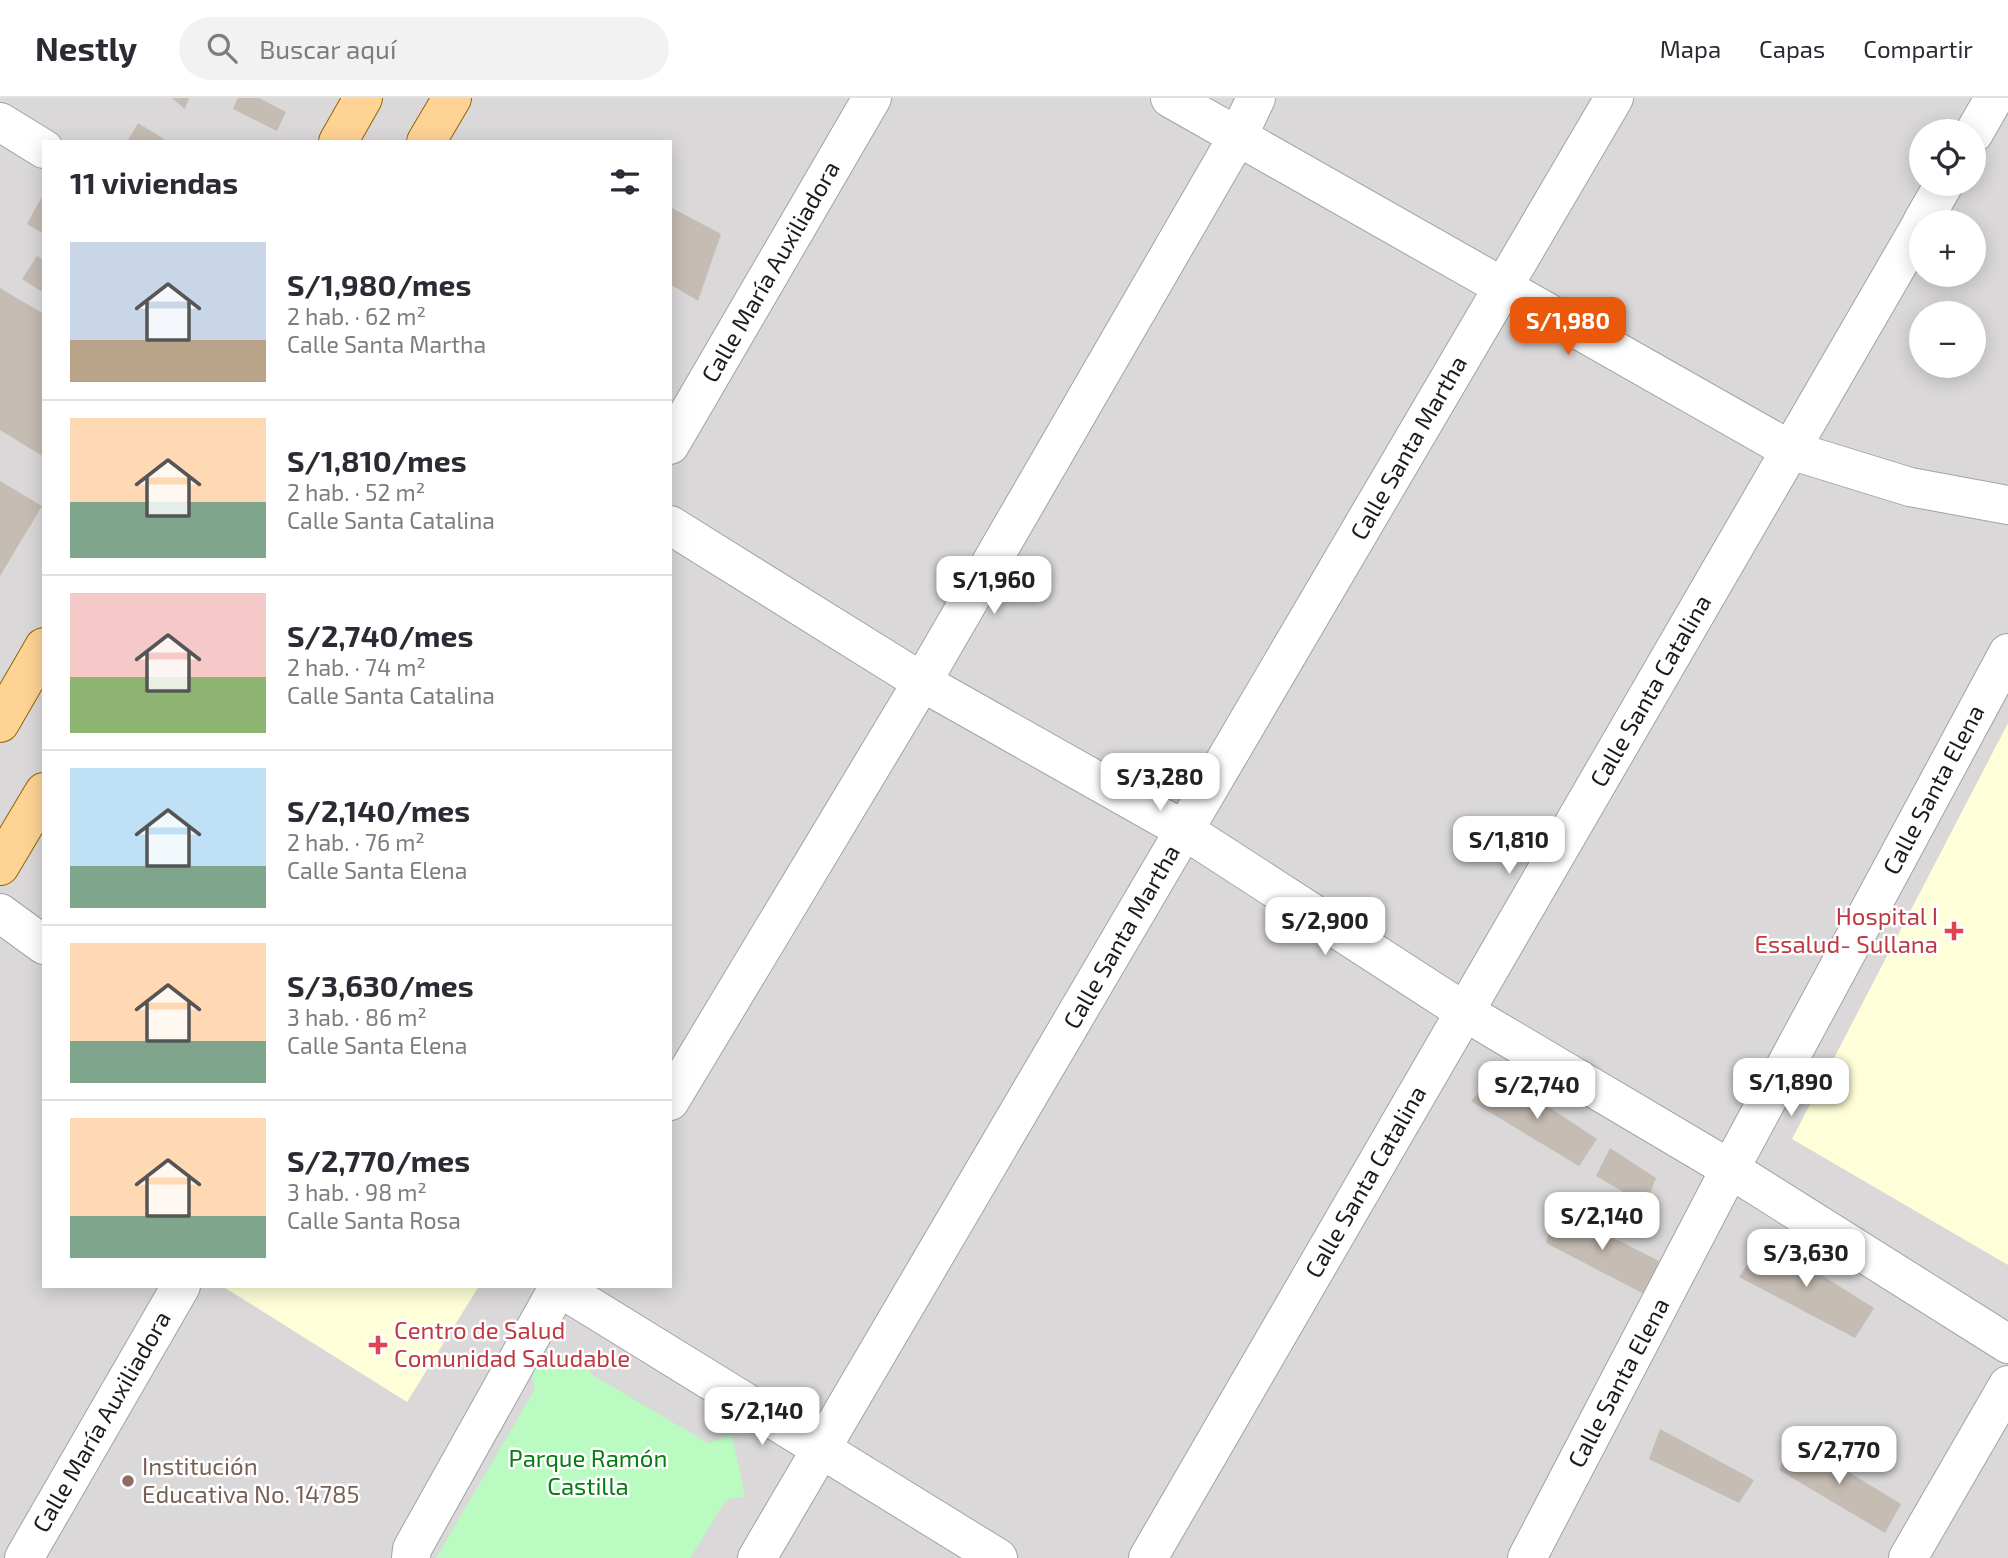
<!DOCTYPE html>
<html lang="es">
<head>
<meta charset="utf-8">
<style>
	:root { --surface:#fff; --page:#f2f2f3; --text:#2b2b33; --muted:#7c7c81; --line:#e1e1e2; --accent:#ea580c }
	body { margin:0; font-family:"Exo 2",sans-serif; background:var(--page); color:var(--text); height:100vh; display:flex; flex-direction:column; font-size:26px; white-space:nowrap }
	* { box-sizing:border-box; margin:0 }
	p { font-size:23px; color:var(--muted) }
	.icon { flex:none; width:38px; height:38px; fill:none; stroke:currentColor; stroke-width:2; stroke-linecap:round; stroke-linejoin:round }
	.map { position:relative; flex:1; overflow:hidden }
	.side { position:absolute; left:42px; top:42px; width:630px; height:1148px; display:flex; flex-direction:column; background:var(--surface); border-radius:0px; box-shadow:0 4px 18px #0003 }
	.side>* { flex:none }
	.fabs { position:absolute; left:1909px; top:21px; display:grid; gap:14px }
	.fabs a { display:grid; place-items:center; width:77px; height:77px; border-radius:50%; background:var(--surface); box-shadow:0 4px 18px #0003; font-size:35px }
	.price { position:absolute; translate:-50% -60px; padding:0 16px; border-radius:14px; background:#fff; color:#222; font-size:23px; line-height:46px; filter:drop-shadow(0 2px 4px #0008) }
	.price::after { content:''; position:absolute; left:50%; top:42px; width:21px; height:16px; margin-left:-10px; background:inherit; clip-path:polygon(0 0,100% 0,50% 100%) }
	.price.on { background:var(--accent); color:#fff }
	ul { padding:0; list-style:none }
	li { display:flex; align-items:center; gap:21px; height:175px; padding:0 28px }
	li+li { border-top:2px solid var(--line) }
	li span { display:grid; place-items:center; flex:none; width:196px; height:140px; border-radius:0px; color:#555 }
	li>.icon { margin-inline-start:auto }
	span .icon { width:84px; height:84px; fill:#fffc; stroke-width:1 }
	li b { font-size:30px }
	h2 { display:flex; justify-content:space-between; align-items:center; height:84px; padding:0 28px; font-size:30px }
	header { display:flex; align-items:center; gap:42px; box-sizing:border-box; height:98px; padding:0 35px; background:var(--surface); border-bottom:2px solid var(--line) }
	header strong { font-size:33px }
	nav { display:flex; gap:38px; margin-inline-start:auto; font-size:24px }
	.search { width:490px; height:63px; background:var(--page); display:flex; align-items:center; gap:18px; box-sizing:border-box; padding:0 24px; border-radius:38px; color:var(--muted); font-size:26px }
	.map>svg:first-child { display:block }
</style>
</head>
<body>
<header>
<strong>Nestly</strong>
<div class="search"><svg class="icon" aria-label="search" viewBox="0 0 24 24"><circle cx="10" cy="10" r="6"/><path d="M15 15l6 6"/></svg>Buscar aquí</div>
<nav><a>Mapa</a><a>Capas</a><a>Compartir</a></nav>
</header>
<div class="map">
<svg width="2008" height="1460" viewBox="0 0 2008 1460">
	<rect width="100%" height="100%" fill="#eee9e0"/>
	<!-- residential -->
	<path fill="#dad8d8" fill-rule="evenodd" d="M0,0H2008V1460H0ZM1922,33H1974V86H1922ZM44,44H670V1188H44ZM1922,124H1974V177H1922ZM1922,215H1974V268H1922Z"/>
	<!-- education -->
	<path fill="#feffd8" d="M2008,625V1167L1792,1041Z
		M222,1188H479L407,1304Z"/>
	<!-- park -->
	<path fill="#bafbc1" d="M585,1255L591,1276L708,1345L732,1337L745,1398L726,1402L690,1460H436L535,1291L530,1267Z"/>
	<!-- building -->
	<path fill="#c5bcb4" d="M172,0H189L185,11Z
		M238,0H259L286,14L277,33L233,11Z
		M138,25L164,41L162,44H127Z
		M44,95V136L27,126Z
		M670,109L721,136L698,203L670,186Z
		M37,158L44,162V195L22,181Z
		M0,190L44,216V359L0,332Z
		M0,383L42,408L0,478Z
		M1508,982L1597,1041L1579,1068L1471,1003L1483,990L1497,994Z
		M1610,1050L1656,1080L1646,1107L1596,1078Z
		M1555,1110L1659,1163L1646,1197L1546,1145Z
		M1764,1141L1874,1210L1855,1240L1739,1179Z
		M1660,1331L1754,1382L1739,1405L1649,1361Z
		M1793,1340L1901,1406L1885,1435L1779,1372Z"/>
	<g fill="none" stroke-linecap="round" stroke-linejoin="round">
		<!-- minor casing -->
		<g stroke="#a3a3a3" stroke-width="40">
			<path id="minor" d="M1170,0L1790,352L1910,389L2008,407
				M0,24L44,51
				M1974,35L1994,0
				M1922,124L1944,86
				M670,347L872,0
				M670,427L922,584L1184,732L1465,914L1730,1071L2008,1246
				M0,815L44,847
				M670,1003L922,584L1238,38L1256,0
				M557,1188L998,1460
				M24,1460L181,1188
				M411,1460L412,1451L559,1188
				M757,1460L1614,0
				M1148,1460L1922,125
				M1527,1460L1730,1071L2008,555
				M1908,1460L2008,1287"/>
		</g>
		<!-- major casing -->
		<g stroke="#936500" stroke-width="40">
			<path id="major" d="M338,44L363,0
				M426,44L452,0
				M0,625L44,549
				M0,768L44,694"/>
		</g>
		<!-- minor -->
		<use href="#minor" stroke="#fff" stroke-width="38"/>
		<!-- major -->
		<use href="#major" stroke="#ffd394" stroke-width="38"/>
	</g>
	<!-- markers -->
	<g fill="#e0444e" stroke="#fff" stroke-width="2.5">
		<path d="M1950.5 822.5h7v7h7v7h-7v7h-7v-7h-7v-7h7z"/>
		<path d="M374.5 1236.5h7v7h7v7h-7v7h-7v-7h-7v-7h7z"/>
	</g>
	<circle fill="#8d6e63" stroke="#fff" stroke-width="2.5" cx="128" cy="1383" r="7"/>
	<g text-anchor="middle" stroke-width="5" stroke-linejoin="round" paint-order="stroke">
		<!-- street labels -->
		<g font-size="24" fill="#1c1c1c" stroke="#fff">
			<text transform="translate(771 174) rotate(-60)" y="8">Calle María Auxiliadora</text>
			<text transform="translate(1409 350) rotate(-60)" y="8">Calle Santa Martha</text>
			<text transform="translate(1651 593) rotate(-60)" y="8">Calle Santa Catalina</text>
			<text transform="translate(1934 692) rotate(-62)" y="8">Calle Santa Elena</text>
			<text transform="translate(1122 839) rotate(-60)" y="8">Calle Santa Martha</text>
			<text transform="translate(1366 1084) rotate(-60)" y="8">Calle Santa Catalina</text>
			<text transform="translate(1619 1285) rotate(-62)" y="8">Calle Santa Elena</text>
			<text transform="translate(102 1324) rotate(-60)" y="8">Calle María Auxiliadora</text>
		</g>
		<!-- health labels -->
		<g font-size="24" fill="#be3a42" stroke="#fff" text-anchor="end">
			<text x="1938" y="827">Hospital I<tspan x="1938" dy="28">Essalud- Sullana</tspan></text>
			<text x="394" y="1241" text-anchor="start">Centro de Salud<tspan x="394" dy="28">Comunidad Saludable</tspan></text>
		</g>
		<!-- park labels -->
		<g font-size="24" fill="#077c13" stroke="#fff">
			<text x="588" y="1369">Parque Ramón<tspan x="588" dy="28">Castilla</tspan></text>
		</g>
		<!-- education labels -->
		<g font-size="24" fill="#785e54" stroke="#fff" text-anchor="start">
			<text x="142" y="1377">Institución<tspan x="142" dy="28">Educativa No. 14785</tspan></text>
		</g>
	</g>
</svg>
<div class="fabs">
<a><svg class="icon" aria-label="locate" viewBox="0 0 24 24"><circle cx="12" cy="12" r="6"/><path d="M12 2v4M12 18v4M2 12h4M18 12h4"/></svg></a>
<a>+</a>
<a>−</a>
</div>
<b class="price on" style="left:1568px;top:259px">S/1,980</b>
<b class="price" style="left:994px;top:518px">S/1,960</b>
<b class="price" style="left:1160px;top:715px">S/3,280</b>
<b class="price" style="left:1509px;top:778px">S/1,810</b>
<b class="price" style="left:1325px;top:859px">S/2,900</b>
<b class="price" style="left:1791px;top:1020px">S/1,890</b>
<b class="price" style="left:1537px;top:1023px">S/2,740</b>
<b class="price" style="left:1602px;top:1154px">S/2,140</b>
<b class="price" style="left:1806px;top:1191px">S/3,630</b>
<b class="price" style="left:762px;top:1349px">S/2,140</b>
<b class="price" style="left:1839px;top:1388px">S/2,770</b>
<section class="side">
<h2>11 viviendas<svg class="icon" aria-label="filters" viewBox="0 0 24 24"><path d="M4 7h16M4 17h16"/><circle cx="9" cy="7" r="2"/><circle cx="15" cy="17" r="2"/></svg></h2>
<ul>
<li><span style="background:linear-gradient(#c9d6e8 70%,#b9a48a 0)"><svg class="icon" aria-label="home" viewBox="0 0 24 24"><path d="M3 11l9-7 9 7M6 9v11h12V9"/></svg></span><div><b>S/1,980/mes</b><p>2 hab. · 62 m²</p><p>Calle Santa Martha</p></div></li>
<li><span style="background:linear-gradient(#ffd9b3 60%,#7fa58c 0)"><svg class="icon" aria-label="home" viewBox="0 0 24 24"><path d="M3 11l9-7 9 7M6 9v11h12V9"/></svg></span><div><b>S/1,810/mes</b><p>2 hab. · 52 m²</p><p>Calle Santa Catalina</p></div></li>
<li><span style="background:linear-gradient(#f6c9c9 60%,#8fb573 0)"><svg class="icon" aria-label="home" viewBox="0 0 24 24"><path d="M3 11l9-7 9 7M6 9v11h12V9"/></svg></span><div><b>S/2,740/mes</b><p>2 hab. · 74 m²</p><p>Calle Santa Catalina</p></div></li>
<li><span style="background:linear-gradient(#bfe0f5 70%,#7fa58c 0)"><svg class="icon" aria-label="home" viewBox="0 0 24 24"><path d="M3 11l9-7 9 7M6 9v11h12V9"/></svg></span><div><b>S/2,140/mes</b><p>2 hab. · 76 m²</p><p>Calle Santa Elena</p></div></li>
<li><span style="background:linear-gradient(#ffd9b3 70%,#7fa58c 0)"><svg class="icon" aria-label="home" viewBox="0 0 24 24"><path d="M3 11l9-7 9 7M6 9v11h12V9"/></svg></span><div><b>S/3,630/mes</b><p>3 hab. · 86 m²</p><p>Calle Santa Elena</p></div></li>
<li><span style="background:linear-gradient(#ffd9b3 70%,#7fa58c 0)"><svg class="icon" aria-label="home" viewBox="0 0 24 24"><path d="M3 11l9-7 9 7M6 9v11h12V9"/></svg></span><div><b>S/2,770/mes</b><p>3 hab. · 98 m²</p><p>Calle Santa Rosa</p></div></li>
</ul>
</section>
</div>
</body>
</html>
